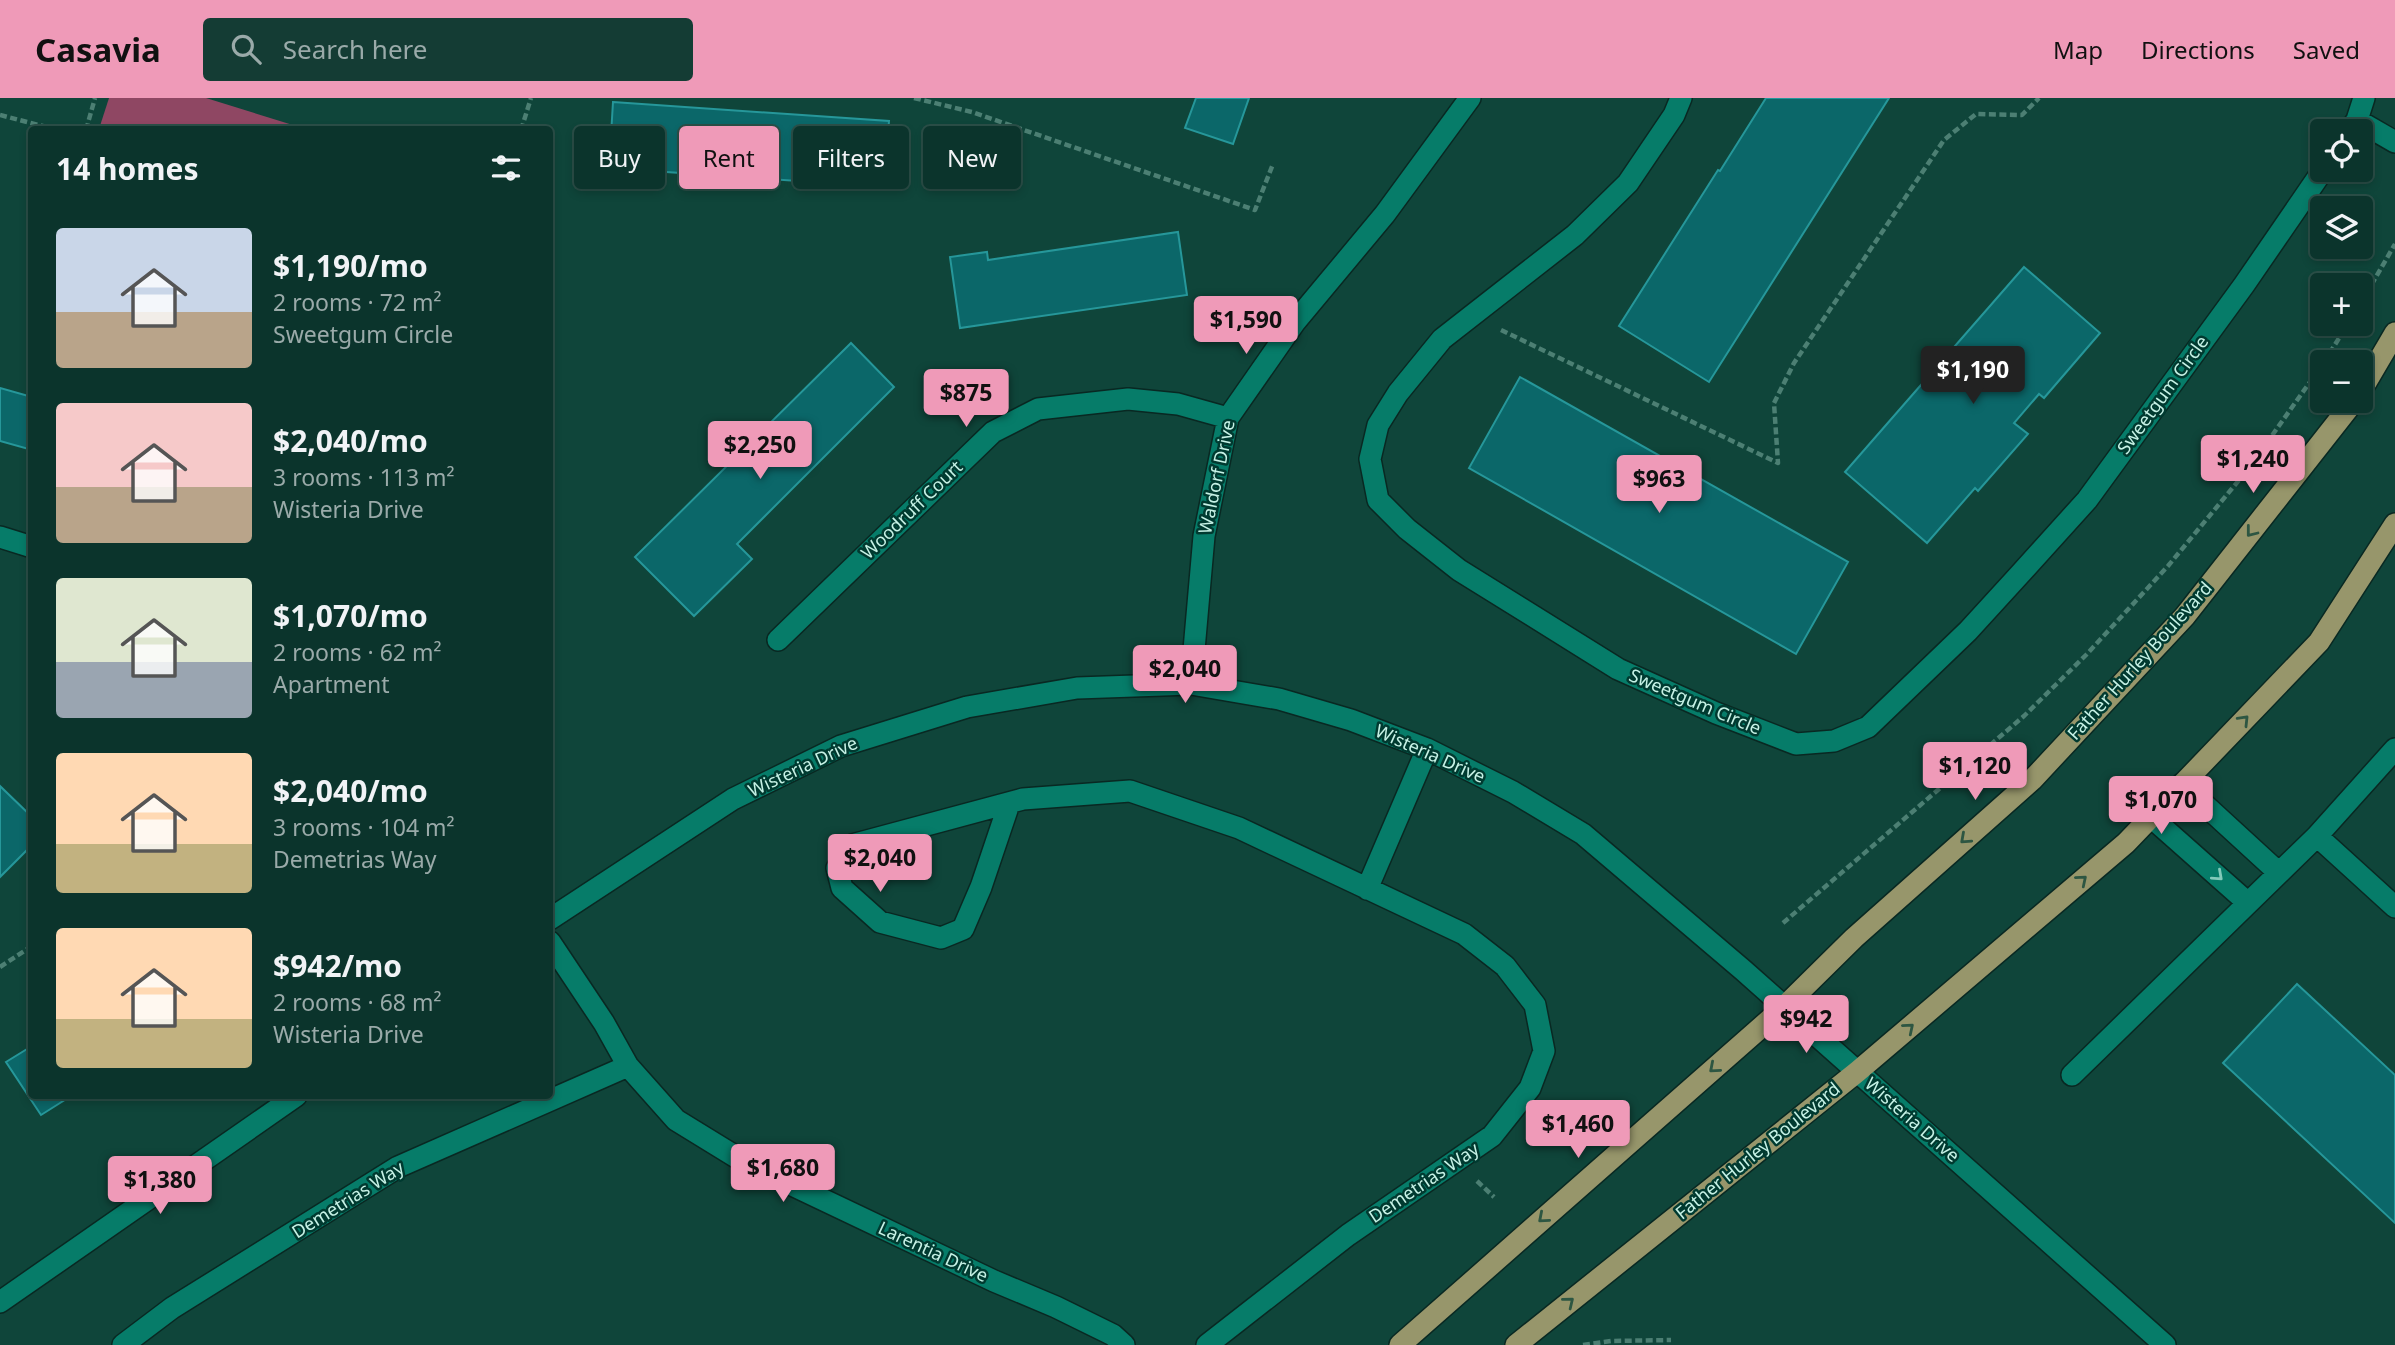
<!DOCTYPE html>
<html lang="en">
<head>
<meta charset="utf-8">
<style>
	:root { --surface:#0b342c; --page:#143c34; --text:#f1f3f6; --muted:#9aaaa9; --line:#2b4f48; --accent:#ef9ab8 }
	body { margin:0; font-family:"Noto Sans",sans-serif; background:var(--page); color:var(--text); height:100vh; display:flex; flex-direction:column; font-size:26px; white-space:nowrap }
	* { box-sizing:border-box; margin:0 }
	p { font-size:23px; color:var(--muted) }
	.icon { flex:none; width:38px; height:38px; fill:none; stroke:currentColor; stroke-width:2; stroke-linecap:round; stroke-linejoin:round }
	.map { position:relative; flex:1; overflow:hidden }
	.panel { position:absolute; left:28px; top:28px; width:525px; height:973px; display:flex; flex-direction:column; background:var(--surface); border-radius:7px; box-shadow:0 4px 10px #0003,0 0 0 2px var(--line) }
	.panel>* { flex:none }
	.guide { position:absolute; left:574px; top:28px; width:665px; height:63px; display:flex; gap:14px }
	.controls { position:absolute; left:2310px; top:21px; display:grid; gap:14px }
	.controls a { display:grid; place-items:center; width:63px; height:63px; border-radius:7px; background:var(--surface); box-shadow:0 4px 10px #0003,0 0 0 2px var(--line); font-size:35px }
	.price { position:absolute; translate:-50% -60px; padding:0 16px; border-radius:7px; background:var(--accent); color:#111; font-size:23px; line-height:46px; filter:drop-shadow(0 2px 4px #0008) }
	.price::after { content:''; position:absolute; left:50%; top:42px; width:21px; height:16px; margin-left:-10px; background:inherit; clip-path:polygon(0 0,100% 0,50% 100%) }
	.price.current { background:#222; color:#fff }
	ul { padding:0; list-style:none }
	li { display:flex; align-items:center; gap:21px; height:175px; padding:0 28px }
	li span { display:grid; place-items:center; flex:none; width:196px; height:140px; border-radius:7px; color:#555 }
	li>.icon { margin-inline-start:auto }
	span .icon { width:84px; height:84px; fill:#fffc; stroke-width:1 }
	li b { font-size:30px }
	h2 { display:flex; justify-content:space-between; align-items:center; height:84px; padding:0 28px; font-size:30px }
	.tag { padding:0 24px; border-radius:7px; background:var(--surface); box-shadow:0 4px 10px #0003,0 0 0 2px var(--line); font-size:24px; line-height:63px }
	.tag.current { background:var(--accent); color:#111 }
	header { display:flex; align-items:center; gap:42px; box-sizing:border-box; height:98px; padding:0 35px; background:var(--accent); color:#111 }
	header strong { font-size:33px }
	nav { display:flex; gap:38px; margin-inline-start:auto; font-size:24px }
	.search { width:490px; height:63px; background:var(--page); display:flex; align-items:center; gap:18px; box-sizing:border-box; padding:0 24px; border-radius:7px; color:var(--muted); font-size:26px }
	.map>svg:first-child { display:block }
</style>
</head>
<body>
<header>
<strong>Casavia</strong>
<div class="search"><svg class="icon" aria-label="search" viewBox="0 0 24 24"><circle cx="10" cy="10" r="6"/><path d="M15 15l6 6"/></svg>Search here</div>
<nav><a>Map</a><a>Directions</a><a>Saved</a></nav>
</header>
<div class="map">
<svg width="2395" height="1247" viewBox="0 0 2395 1247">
	<rect width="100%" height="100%" fill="#0f453a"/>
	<!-- green -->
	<path fill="#8f4763" d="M109,0H206L296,28L295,32L99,31Z"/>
	<!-- building -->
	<path fill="#0b6769" stroke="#26979a" stroke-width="2" d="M1196,0H1249L1233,46L1185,30Z
		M1766,0H1889L1709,284L1619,228L1718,72L1720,73Z
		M613,4L889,23L884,89L609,70Z
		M1178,134L1187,197L960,230L950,159L987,154L988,162Z
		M2024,169L2100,235L2044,300L2039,296L2014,325L2028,336L1978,393L1975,390L1927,445L1845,374Z
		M851,245L894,289L737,446L752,461L694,518L635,459Z
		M1520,279L1848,464L1796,556L1469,370Z
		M0,290L32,299V352L0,343Z
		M0,688L32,719V747L0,779Z
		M2297,886L2395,977V1125L2223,965Z
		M32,948V998H71L41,1017L6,964Z"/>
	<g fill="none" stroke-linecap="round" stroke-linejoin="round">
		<!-- minor casing -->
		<g stroke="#092822" stroke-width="24">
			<path id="minor" d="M1681,0L1674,17L1628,85L1575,137L1442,241L1398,295L1378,327L1370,361L1378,402L1407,431L1459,472L1618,571L1716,615L1796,646L1834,643L1868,629L1968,533L2021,475L2087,402L2244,187L2323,72
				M2357,22L2395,44
				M2350,32L2357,22L2364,0
				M0,439L32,449
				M778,542L993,334L1038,311L1128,301L1178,306L1228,320
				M1191,586L1204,438L1228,320L1295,224L1385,116L1470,0
				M2182,686L2279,775
				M1009,706L981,789L963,831L941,840L880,824L842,790L837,770L852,747L1023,701L1130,693L1239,730L1464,836L1505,868L1535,907L1544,953L1530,990L1492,1038L1348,1137L1207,1247
				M2151,719L2248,805
				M2317,738L2395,809
				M1367,791L1427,651
				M550,821L733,701L841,648L967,609L1077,590L1191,586L1279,601L1351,622L1427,651L1513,694L1583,736L1743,872L2165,1247
				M550,844L604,925L628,968L676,1022L746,1065L994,1183L1056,1209L1113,1237L1124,1247
				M2072,977L2317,738L2395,651
				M0,1204L296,998
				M123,1247L172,1210L398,1069L628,968"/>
		</g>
		<!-- major casing -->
		<g stroke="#092822" stroke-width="24">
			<path id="major" d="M2361,293L2395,235
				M1400,1247L1784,909L1854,840L2032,682L2185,518L2354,303
				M1516,1247L1857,974L2126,745L2319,544L2395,426"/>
		</g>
		<!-- path -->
		<path stroke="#4c7f73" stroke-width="4.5" stroke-dasharray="7 3.5" stroke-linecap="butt" d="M914,0L972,14L1255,112L1273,66
			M0,17L58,32
			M86,32L95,0
			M521,32L531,0
			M2361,205L2395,146
			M1501,232L1778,365L1774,305L1794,265L1944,42L1976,16L2022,17L2039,0
			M2324,264L2348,226
			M1783,825L2024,618L2086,557L2168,468L2249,370L2322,267
			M0,869L32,848
			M1477,1083L1494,1099
			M1583,1247L1611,1243L1671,1242"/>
		<!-- minor -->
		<use href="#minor" stroke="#067c69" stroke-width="21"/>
		<!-- major -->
		<use href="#major" stroke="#97966b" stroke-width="21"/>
	</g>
	<!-- one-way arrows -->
	<defs><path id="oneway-chevron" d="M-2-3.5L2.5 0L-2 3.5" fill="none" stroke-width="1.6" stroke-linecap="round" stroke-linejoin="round" transform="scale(1.75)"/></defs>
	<g stroke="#2d5642">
		<use href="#oneway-chevron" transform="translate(2251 434) rotate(128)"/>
		<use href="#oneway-chevron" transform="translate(2244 622) rotate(-46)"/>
		<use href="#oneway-chevron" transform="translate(1965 741) rotate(138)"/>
		<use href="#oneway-chevron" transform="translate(2082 782) rotate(-40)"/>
		<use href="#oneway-chevron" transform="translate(1909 930) rotate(-40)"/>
		<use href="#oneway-chevron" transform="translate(1714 970) rotate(139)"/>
		<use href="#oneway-chevron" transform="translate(1543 1120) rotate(139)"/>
		<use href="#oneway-chevron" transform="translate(1569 1204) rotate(-39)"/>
	</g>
	<use stroke="#83c9ba" href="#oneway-chevron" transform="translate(2218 778) rotate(42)"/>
	<g text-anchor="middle" stroke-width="5" stroke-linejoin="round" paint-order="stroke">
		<!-- street labels -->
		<g font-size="18" fill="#c6f2e6" stroke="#003a30">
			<text transform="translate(2163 297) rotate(-54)" y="6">Sweetgum Circle</text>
			<text transform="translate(1217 379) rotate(-78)" y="6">Waldorf Drive</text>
			<text transform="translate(912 412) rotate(-44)" y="6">Woodruff Court</text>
			<text transform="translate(2140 563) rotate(-48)" y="6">Father Hurley Boulevard</text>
			<text transform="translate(1695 604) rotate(23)" y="6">Sweetgum Circle</text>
			<text transform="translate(1430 656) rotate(24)" y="6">Wisteria Drive</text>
			<text transform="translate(803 669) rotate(-25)" y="6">Wisteria Drive</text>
			<text transform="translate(1912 1022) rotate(41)" y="6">Wisteria Drive</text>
			<text transform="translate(1758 1053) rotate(-39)" y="6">Father Hurley Boulevard</text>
			<text transform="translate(1424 1085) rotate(-34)" y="6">Demetrias Way</text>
			<text transform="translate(348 1102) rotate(-32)" y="6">Demetrias Way</text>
			<text transform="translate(933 1154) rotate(25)" y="6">Larentia Drive</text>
		</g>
	</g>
</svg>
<div class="controls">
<a><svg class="icon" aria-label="locate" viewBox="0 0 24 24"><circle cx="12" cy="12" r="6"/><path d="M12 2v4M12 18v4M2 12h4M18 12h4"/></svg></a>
<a><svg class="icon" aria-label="layers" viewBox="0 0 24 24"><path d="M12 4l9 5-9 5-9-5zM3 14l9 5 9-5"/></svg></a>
<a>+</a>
<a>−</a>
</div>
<b class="price" style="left:1246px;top:258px">$1,590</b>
<b class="price current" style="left:1973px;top:308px">$1,190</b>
<b class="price" style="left:966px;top:331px">$875</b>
<b class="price" style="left:760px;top:383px">$2,250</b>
<b class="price" style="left:2253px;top:397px">$1,240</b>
<b class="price" style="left:1659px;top:417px">$963</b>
<b class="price" style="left:1185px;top:607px">$2,040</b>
<b class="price" style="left:1975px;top:704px">$1,120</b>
<b class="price" style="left:2161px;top:738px">$1,070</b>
<b class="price" style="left:880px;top:796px">$2,040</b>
<b class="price" style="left:1806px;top:957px">$942</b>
<b class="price" style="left:1578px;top:1062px">$1,460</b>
<b class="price" style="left:783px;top:1106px">$1,680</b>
<b class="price" style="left:160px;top:1118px">$1,380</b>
<div class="guide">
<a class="tag">Buy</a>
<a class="tag current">Rent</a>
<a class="tag">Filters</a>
<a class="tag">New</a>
</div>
<section class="panel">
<h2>14 homes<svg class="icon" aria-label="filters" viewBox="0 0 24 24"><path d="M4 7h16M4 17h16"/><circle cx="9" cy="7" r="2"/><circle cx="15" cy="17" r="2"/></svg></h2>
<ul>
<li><span style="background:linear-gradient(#c9d6e8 60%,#b9a48a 0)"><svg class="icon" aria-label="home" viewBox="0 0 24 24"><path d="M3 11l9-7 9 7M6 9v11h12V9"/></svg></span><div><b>$1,190/mo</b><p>2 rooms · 72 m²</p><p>Sweetgum Circle</p></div></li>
<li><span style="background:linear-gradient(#f6c9c9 60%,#b9a48a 0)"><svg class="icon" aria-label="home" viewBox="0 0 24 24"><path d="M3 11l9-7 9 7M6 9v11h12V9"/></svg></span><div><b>$2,040/mo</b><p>3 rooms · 113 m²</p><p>Wisteria Drive</p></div></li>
<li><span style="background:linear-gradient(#dfe7d0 60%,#9aa5b1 0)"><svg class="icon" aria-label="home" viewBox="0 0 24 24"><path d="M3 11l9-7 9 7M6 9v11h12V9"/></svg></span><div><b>$1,070/mo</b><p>2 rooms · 62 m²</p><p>Apartment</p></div></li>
<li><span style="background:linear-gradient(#ffd9b3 65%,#c2b280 0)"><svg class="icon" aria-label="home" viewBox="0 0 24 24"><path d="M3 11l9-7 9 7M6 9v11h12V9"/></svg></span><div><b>$2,040/mo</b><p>3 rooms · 104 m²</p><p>Demetrias Way</p></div></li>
<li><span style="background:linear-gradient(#ffd9b3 65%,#c2b280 0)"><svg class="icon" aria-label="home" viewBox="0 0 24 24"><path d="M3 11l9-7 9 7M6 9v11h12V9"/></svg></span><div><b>$942/mo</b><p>2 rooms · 68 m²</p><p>Wisteria Drive</p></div></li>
</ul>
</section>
</div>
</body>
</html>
